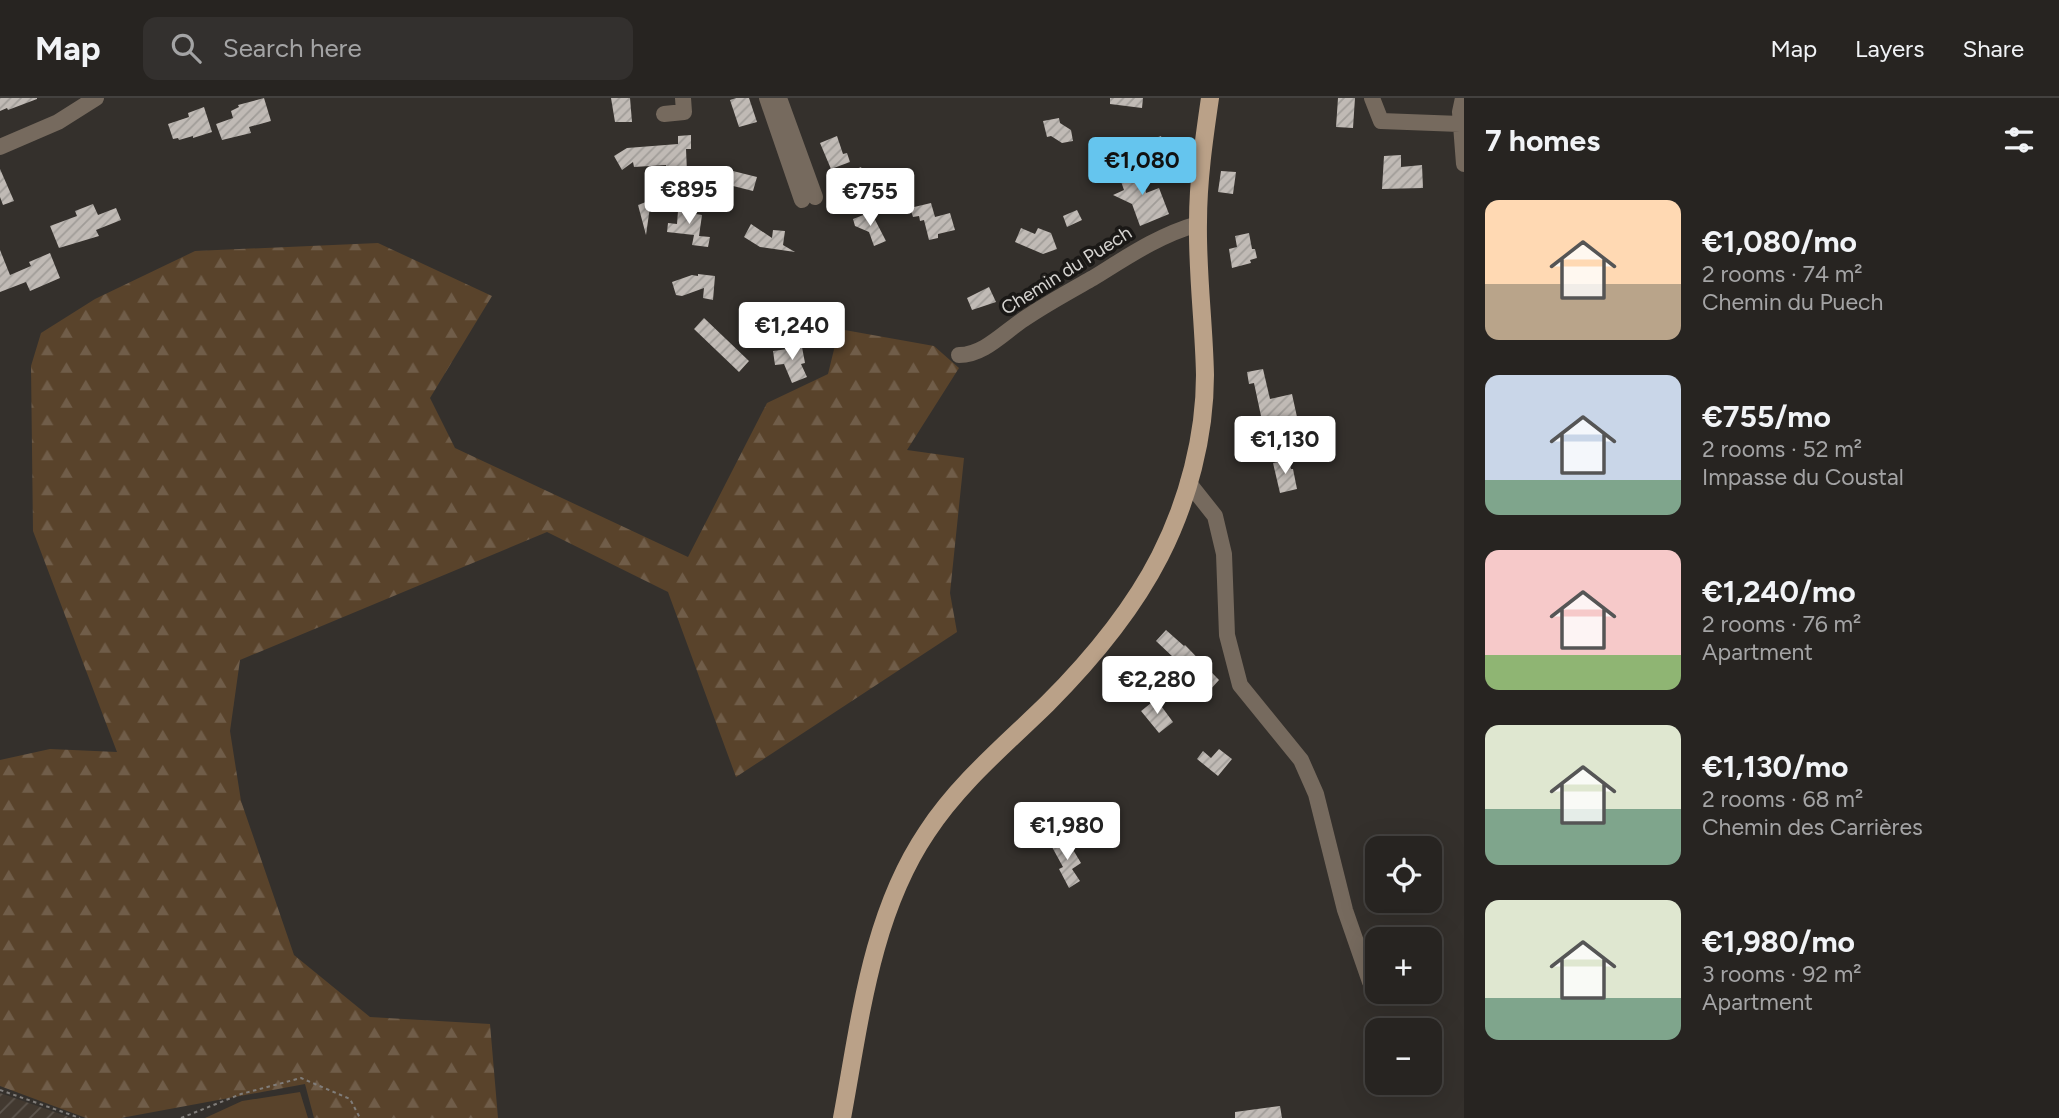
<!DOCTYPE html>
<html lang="en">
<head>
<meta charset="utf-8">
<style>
	:root { --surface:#272421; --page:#33302e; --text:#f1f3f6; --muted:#a4a4a5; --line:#43413f; --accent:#65c5ee }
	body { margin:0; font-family:Figtree,sans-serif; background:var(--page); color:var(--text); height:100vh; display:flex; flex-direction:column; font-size:26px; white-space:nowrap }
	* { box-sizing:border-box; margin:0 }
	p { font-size:23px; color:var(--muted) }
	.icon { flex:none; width:38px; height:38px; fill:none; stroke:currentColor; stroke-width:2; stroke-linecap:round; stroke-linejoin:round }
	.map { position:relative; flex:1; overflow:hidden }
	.side { display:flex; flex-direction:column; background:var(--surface); width:595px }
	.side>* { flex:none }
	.buttons { position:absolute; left:1365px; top:738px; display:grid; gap:14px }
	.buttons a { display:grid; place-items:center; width:77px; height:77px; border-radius:14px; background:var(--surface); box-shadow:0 7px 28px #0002,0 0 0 2px var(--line); font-size:35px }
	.price { position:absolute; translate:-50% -60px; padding:0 16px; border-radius:7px; background:#fff; color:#222; font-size:23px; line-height:46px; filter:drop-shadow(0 2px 4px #0008) }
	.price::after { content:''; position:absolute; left:50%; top:42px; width:21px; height:16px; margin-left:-10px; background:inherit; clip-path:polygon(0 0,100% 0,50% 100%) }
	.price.selected { background:var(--accent); color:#111 }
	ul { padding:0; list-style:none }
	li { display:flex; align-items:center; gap:21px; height:175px; padding:0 21px }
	li span { display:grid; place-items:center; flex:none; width:196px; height:140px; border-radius:14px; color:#555 }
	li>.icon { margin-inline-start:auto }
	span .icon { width:84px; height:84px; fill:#fffc; stroke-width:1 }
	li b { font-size:30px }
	h2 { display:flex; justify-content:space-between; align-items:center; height:84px; padding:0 21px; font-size:30px }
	header { display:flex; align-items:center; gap:42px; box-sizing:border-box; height:98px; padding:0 35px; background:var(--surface); border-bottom:2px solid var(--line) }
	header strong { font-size:33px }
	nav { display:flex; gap:38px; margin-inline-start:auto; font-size:24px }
	.search { width:490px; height:63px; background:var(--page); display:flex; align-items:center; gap:18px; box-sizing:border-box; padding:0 24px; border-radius:14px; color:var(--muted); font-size:26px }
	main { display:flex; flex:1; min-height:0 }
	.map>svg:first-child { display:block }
</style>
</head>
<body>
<header>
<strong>Map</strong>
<div class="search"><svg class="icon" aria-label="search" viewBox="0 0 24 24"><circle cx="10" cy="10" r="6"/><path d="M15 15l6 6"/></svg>Search here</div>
<nav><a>Map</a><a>Layers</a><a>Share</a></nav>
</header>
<main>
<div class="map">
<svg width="1464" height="1020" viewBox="0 0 1464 1020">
	<defs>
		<pattern id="industrial-furrows" width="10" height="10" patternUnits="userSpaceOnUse" patternTransform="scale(1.75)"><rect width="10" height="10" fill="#423930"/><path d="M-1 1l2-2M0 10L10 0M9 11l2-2" fill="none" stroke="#5d554d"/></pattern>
		<pattern id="forest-firs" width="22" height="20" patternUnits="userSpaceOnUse" patternTransform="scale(1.75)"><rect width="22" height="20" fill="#59432b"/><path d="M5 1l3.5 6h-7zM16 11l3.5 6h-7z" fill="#705d49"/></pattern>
		<pattern id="building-hatch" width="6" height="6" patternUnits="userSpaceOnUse" patternTransform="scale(1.75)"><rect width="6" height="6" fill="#c0bab5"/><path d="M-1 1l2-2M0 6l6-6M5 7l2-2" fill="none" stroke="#a09c98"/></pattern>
	</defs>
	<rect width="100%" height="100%" fill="#34302c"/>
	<!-- industrial -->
	<path fill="url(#industrial-furrows)" d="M0,995L72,1020H0Z"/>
	<!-- forest -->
	<path fill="url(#forest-firs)" d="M378,145L492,198L430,300L455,350L688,459L767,305L828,276L839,231L934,248L959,270L907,352L964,360L950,495L957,534L736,679L668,494L547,434L240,562L230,633L241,703L294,857L370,919L490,926L498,1020H314L305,986L121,1020H86L0,988V662L50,651L117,654L33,433L31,268L41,235L95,201L195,153Z"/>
	<!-- pitch -->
	<path fill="#59432b" d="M300,994L308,1020H205L242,1003Z"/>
	<!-- building -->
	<path fill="url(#building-hatch)" d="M0,0H37V1L8,12L7,10L0,13Z
		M264,0L271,23L249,29L251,35L222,42L216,26L233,20L231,13L239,9L238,7Z
		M611,0H630L632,24H615Z
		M736,0H749L757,24L739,29L730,2Z
		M1110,0H1143L1142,10L1110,6Z
		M1338,0H1355L1353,30L1336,29Z
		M204,9L212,34L193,40V38L179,42L178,40L173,41L168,26L189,19L188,15Z
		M1059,20L1060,25L1071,32L1073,43L1062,45L1051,38L1047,39L1043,23Z
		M691,37V51H686L687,74L666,75V67L634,69L633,64L622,72L614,58L627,50L678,46V38Z
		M837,38L843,56L847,55L850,64L831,71L820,45Z
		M1161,38L1163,45L1167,44L1172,58L1152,64L1147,45H1150V42Z
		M1401,57V69L1422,67L1423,90L1382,91L1384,58Z
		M1143,68L1146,95L1159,90L1169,116L1140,128L1132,106L1113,97L1124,92L1118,75Z
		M861,69L867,85L864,86L867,95L853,100L847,75Z
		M0,71L14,103L3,107L0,99Z
		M725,71L757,79L753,93L721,85Z
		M1221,73L1236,74L1233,96L1218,94Z
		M651,102L646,137L638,107Z
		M931,105L935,119L950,115L955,132L938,136V140L929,142L924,122L920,123L919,118L913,119L910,110Z
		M93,106L98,117L116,110L121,122L96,132L99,138L59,150L50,128L77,118L75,113Z
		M686,106L688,109L697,110L696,116L702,117L699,138L710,139L708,149L692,147L694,137L667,134L668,125L677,126L678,113Z
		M1077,112L1082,122L1067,129L1063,118Z
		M871,114L886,143L874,148L869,134L855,128L853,121Z
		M751,126L772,140L773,132L785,133L783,147L795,154L760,149L744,139Z
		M1021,130L1035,136L1038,130L1051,135L1057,151L1043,156L1015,144Z
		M1249,135L1252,151H1255L1257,160L1250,162L1251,165L1232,170L1229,151L1237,149L1235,138Z
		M0,152L10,177L31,168L29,164L50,155L60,180L30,193L26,184L0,194Z
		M698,176L715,178L713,202L703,200L704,190L682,198L676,197L672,184L692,177L698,178Z
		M989,189L996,204L972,212L967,200Z
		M704,220L749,263L739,274L694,231Z
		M802,249L805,265L801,266L807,279L792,285L784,266L775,267L773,253Z
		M1263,271L1270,301L1292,296L1297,319L1274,324L1275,332L1262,334L1259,318H1261L1254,285L1249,286L1247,274Z
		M1289,362L1291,371H1293L1297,391L1280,395L1273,365Z
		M1166,532L1184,548L1185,547L1219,582L1209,593L1156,543Z
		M1156,601L1173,624L1159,635L1141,613Z
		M1219,651L1232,661L1218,678L1197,661L1203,653L1211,660Z
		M1066,740L1081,765L1072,771L1080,783L1069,790L1059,771L1063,769L1052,749Z
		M1280,1008L1282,1020H1235V1014Z"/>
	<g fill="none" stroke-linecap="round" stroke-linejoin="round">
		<!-- path -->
		<path stroke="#807d7a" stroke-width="2" stroke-dasharray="3.5 3.5" stroke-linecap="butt" d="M0,992L80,1020
			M181,1020L241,996L301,980L350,1001L360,1020"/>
		<!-- minor -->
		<path stroke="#766a5e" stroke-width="16" d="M767,0L802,102
			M779,0L815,99
			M1372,0L1381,23L1460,26
			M1463,0L1460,14L1464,66
			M664,16L684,14L683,0
			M0,49L58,24L96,0
			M959,257C984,257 1004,234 1024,221C1046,206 1070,193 1093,180C1127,159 1159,137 1198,126
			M1188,384L1215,418L1224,456L1227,537L1240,587L1301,662L1316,696L1345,812L1370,884"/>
		<!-- major -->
		<path stroke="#baa188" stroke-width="18" d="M842,1020C860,923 871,817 927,734C959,685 1005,647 1047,606C1091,562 1132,513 1160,458C1188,403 1205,338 1205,277C1204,226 1197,175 1198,124C1198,83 1204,41 1210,0"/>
	</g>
	<g text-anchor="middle" stroke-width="7" stroke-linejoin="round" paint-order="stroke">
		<!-- street labels -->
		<g font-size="19" fill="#d6d4d1" stroke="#1a1816">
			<text transform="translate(1066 172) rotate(-32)" y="7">Chemin du Puech</text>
		</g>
	</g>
</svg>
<div class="buttons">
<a><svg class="icon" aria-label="locate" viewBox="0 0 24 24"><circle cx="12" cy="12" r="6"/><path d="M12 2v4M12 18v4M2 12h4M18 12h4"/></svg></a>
<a>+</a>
<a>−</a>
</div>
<b class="price selected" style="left:1142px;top:99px">€1,080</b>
<b class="price" style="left:689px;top:128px">€895</b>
<b class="price" style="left:870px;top:130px">€755</b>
<b class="price" style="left:792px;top:264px">€1,240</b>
<b class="price" style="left:1285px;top:378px">€1,130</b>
<b class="price" style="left:1157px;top:618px">€2,280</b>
<b class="price" style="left:1067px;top:764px">€1,980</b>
</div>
<section class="side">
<h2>7 homes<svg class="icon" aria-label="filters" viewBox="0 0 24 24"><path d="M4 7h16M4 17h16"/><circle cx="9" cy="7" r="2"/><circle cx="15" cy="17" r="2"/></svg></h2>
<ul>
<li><span style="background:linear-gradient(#ffd9b3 60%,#b9a48a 0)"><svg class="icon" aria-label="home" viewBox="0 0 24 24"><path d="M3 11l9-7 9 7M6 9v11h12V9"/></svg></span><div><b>€1,080/mo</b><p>2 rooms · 74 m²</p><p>Chemin du Puech</p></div></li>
<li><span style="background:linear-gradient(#c9d6e8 75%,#7fa58c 0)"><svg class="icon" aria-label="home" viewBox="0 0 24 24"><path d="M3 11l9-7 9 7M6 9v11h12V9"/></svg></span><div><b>€755/mo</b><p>2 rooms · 52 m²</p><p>Impasse du Coustal</p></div></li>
<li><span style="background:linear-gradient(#f6c9c9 75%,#8fb573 0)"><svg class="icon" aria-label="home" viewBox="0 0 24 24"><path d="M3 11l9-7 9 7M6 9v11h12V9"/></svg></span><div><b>€1,240/mo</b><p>2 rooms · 76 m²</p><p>Apartment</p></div></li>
<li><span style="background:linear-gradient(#dfe7d0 60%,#7fa58c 0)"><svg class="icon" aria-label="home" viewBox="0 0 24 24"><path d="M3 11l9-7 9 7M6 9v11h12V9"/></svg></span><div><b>€1,130/mo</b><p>2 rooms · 68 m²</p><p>Chemin des Carrières</p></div></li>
<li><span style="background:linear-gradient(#dfe7d0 70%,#7fa58c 0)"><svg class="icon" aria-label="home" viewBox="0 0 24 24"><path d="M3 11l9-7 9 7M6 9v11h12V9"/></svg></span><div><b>€1,980/mo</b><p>3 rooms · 92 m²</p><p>Apartment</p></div></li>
</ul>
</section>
</main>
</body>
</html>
